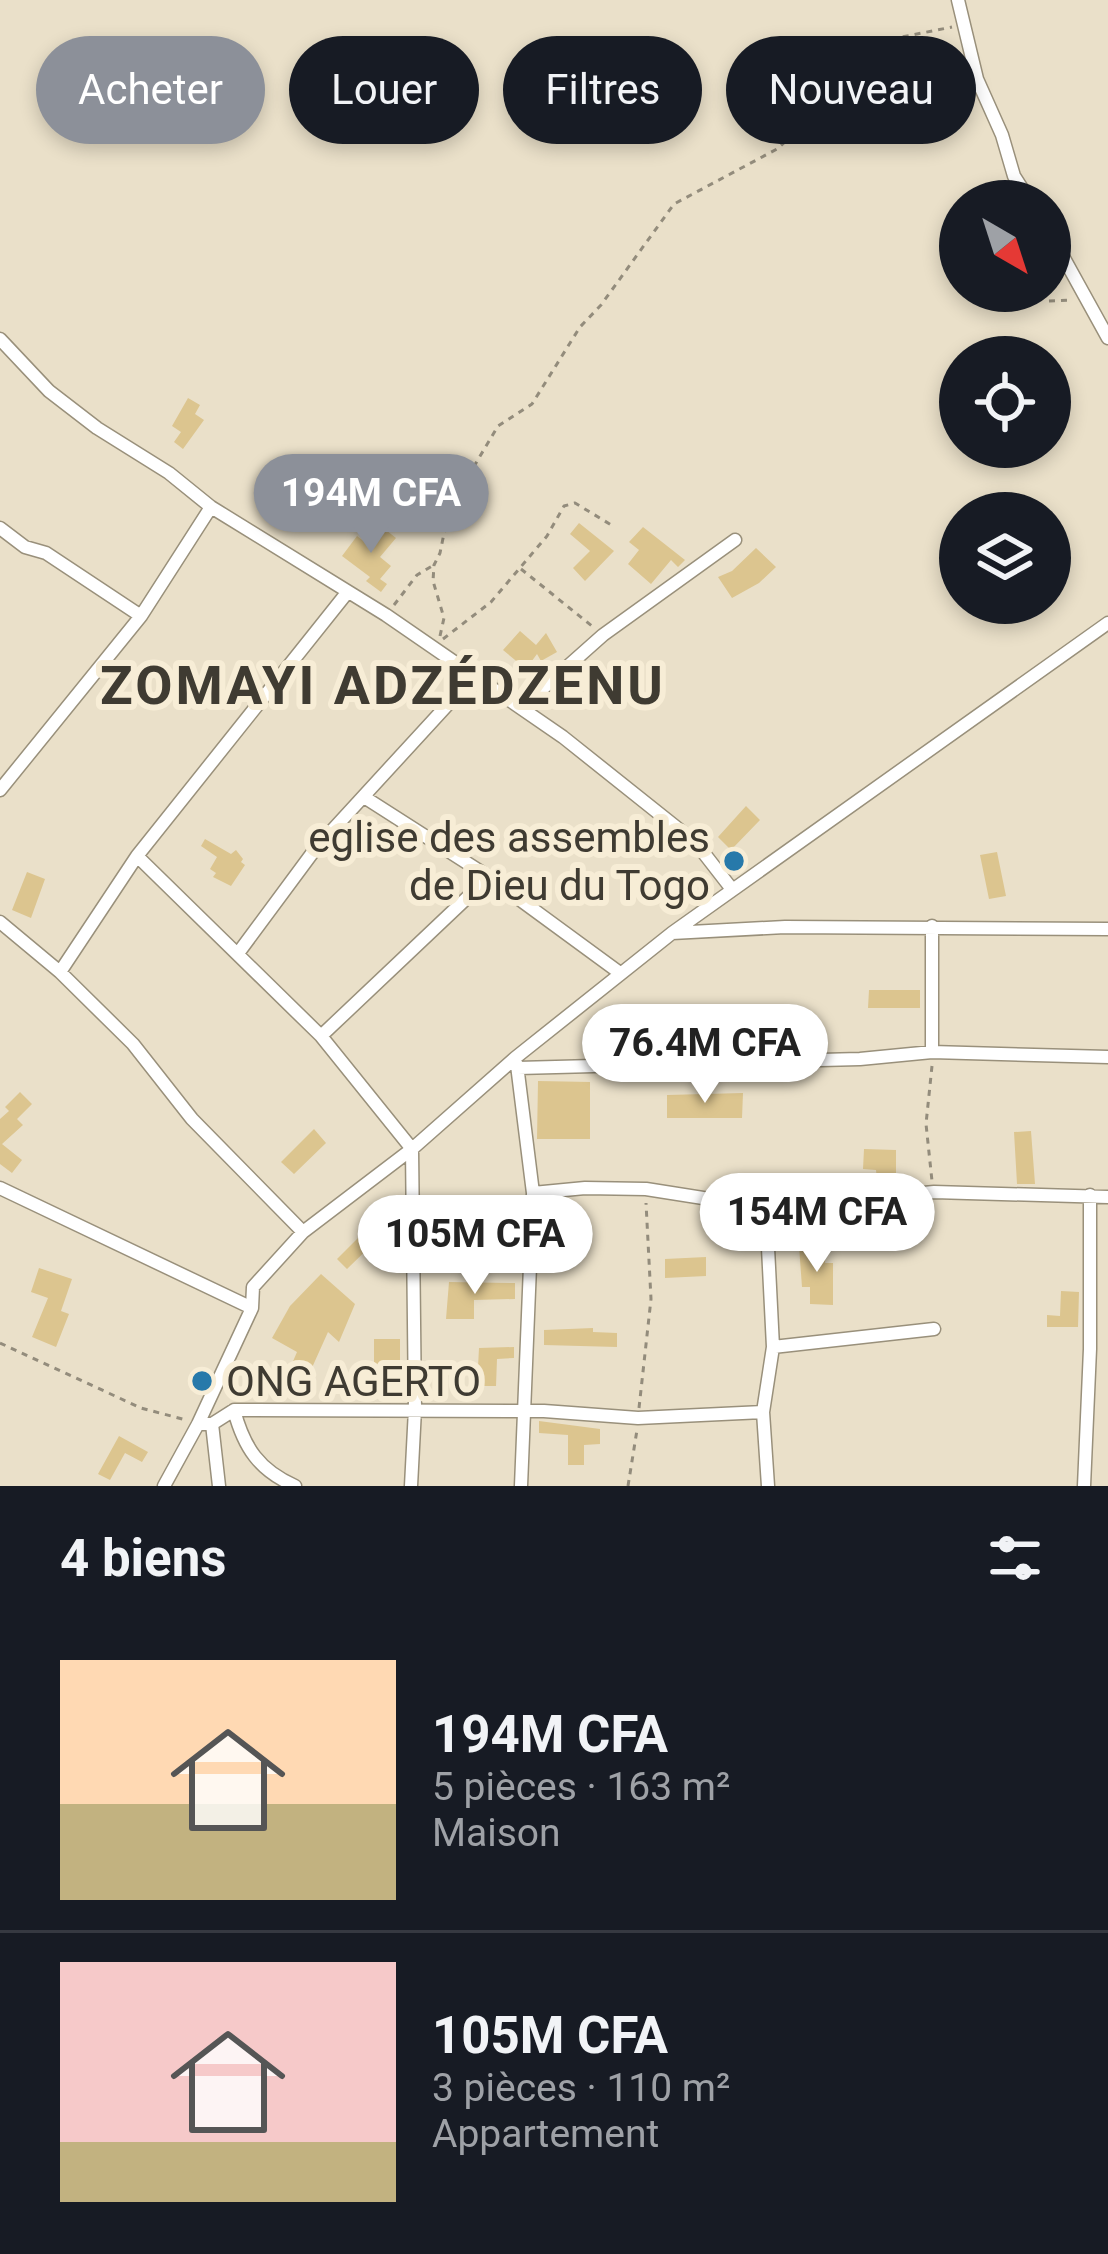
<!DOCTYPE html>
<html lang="fr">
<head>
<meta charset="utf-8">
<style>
	:root { --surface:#171b24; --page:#242831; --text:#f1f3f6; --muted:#9ea1a6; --line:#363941; --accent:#8c9099 }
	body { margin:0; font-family:Roboto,sans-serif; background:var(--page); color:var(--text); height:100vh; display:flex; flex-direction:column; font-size:45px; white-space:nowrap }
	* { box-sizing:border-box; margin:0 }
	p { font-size:39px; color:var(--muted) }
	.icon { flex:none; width:66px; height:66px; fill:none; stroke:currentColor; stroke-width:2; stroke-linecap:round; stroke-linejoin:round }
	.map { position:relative; height:1486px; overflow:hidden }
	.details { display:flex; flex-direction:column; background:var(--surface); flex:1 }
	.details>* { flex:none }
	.top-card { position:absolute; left:36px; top:36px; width:1038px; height:108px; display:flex; gap:24px }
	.needle { width:78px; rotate:141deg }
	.tools { position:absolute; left:939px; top:180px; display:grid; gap:24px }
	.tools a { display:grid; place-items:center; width:132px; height:132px; border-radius:50%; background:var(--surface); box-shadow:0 6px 18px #0003; font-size:60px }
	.price { position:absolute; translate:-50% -102px; padding:0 27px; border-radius:42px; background:#fff; color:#222; font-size:39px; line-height:78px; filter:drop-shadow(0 3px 6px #0008) }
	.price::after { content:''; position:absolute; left:50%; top:72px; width:36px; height:27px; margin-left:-18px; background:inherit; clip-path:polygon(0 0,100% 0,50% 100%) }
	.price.on { background:var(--accent); color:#fff }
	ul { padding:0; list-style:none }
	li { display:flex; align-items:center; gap:36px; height:300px; padding:0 60px }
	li+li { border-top:3px solid var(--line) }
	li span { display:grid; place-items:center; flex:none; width:336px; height:240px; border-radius:0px; color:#555 }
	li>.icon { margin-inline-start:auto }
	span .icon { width:144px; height:144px; fill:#fffc; stroke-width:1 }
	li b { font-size:51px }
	h2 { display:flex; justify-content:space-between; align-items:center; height:144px; padding:0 60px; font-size:51px }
	.tag { padding:0 42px; border-radius:54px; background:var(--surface); box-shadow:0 6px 18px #0003; font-size:42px; line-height:108px }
	.tag.on { background:var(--accent); color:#fff }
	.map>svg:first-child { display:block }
</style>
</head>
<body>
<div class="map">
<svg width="1108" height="1486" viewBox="0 0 1108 1486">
	<rect width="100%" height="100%" fill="#eae0c9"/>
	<!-- building -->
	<path fill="#dcc58f" d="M188,398L200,405L195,414L204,420L183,449L174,442L181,432L172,426Z
		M579,523L614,551L585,581L573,568L590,551L570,534Z
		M381,526L396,538L380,557L391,566L380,579L387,584L381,592L366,581L370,577L342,556L357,536L366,543Z
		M643,527L685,560L678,567L671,560L651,584L628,564L639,550L629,542Z
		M756,548L776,567L759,583L732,598L718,577L732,571Z
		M520,631L536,645L546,633L557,652L541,661L537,654L526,669L503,650Z
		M746,806L760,820L731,850L718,837Z
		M205,839L231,854L236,850L243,859L241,862L245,865L231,886L213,877L216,873L210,869L217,857L201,846Z
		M997,852L1006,896L989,899L980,855Z
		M27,872L45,879L31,918L12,910Z
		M869,990H920V1008H868Z
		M538,1081L590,1082V1139H537Z
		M20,1092L32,1104L17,1119L23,1125L2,1144L22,1160L12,1173L0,1164V1119L9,1111L5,1107Z
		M743,1093L742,1118H667V1095Z
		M314,1129L326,1143L294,1174L281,1162Z
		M1031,1131L1035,1184H1017L1014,1132Z
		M864,1149L896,1150V1179L877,1180L876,1170L863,1169Z
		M381,1215L403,1256L395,1261L381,1236L347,1269L337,1259Z
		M799,1246L826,1247L825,1263H833V1305L810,1304V1287H802Z
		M706,1257V1276L665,1278V1259Z
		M39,1268L72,1279L61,1311L69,1314L56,1347L32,1337L48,1298L31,1292Z
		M321,1274L355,1304L339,1342L328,1332L306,1381L288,1373L297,1352L272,1338L290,1306Z
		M449,1282L515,1283V1299L474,1300V1319H446Z
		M1061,1291L1079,1292L1078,1327H1047V1315L1060,1316Z
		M593,1328V1332L617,1333V1347L544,1345V1330Z
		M374,1339H400V1380L374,1381Z
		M514,1347V1358L497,1359L496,1386H477L479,1348Z
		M539,1421L600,1429V1444L584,1445V1465H568V1435L539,1433Z
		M119,1436L148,1452L142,1462L125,1453L110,1480L98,1474Z"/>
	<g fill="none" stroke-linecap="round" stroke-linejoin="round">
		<!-- minor casing -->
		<g stroke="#99907b" stroke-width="15">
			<path id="minor" d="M958,0L977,79L1002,135L1014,176L1030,201
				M1050,233L1108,338
				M0,339L49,391L97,428L169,473L211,507L386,615L563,737L696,843L731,888
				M0,528L25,547L46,553L141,616
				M522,707L603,635L735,540
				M0,790L141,616L211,507
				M364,797L489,877L620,973
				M137,856L321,1036L412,1149L415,1409L411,1486
				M0,922L60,972L133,1044L192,1119L303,1232
				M932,926V1052
				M672,933L785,927L1108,929
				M239,952L316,848L473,677
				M60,972L137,856L346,594
				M321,1036L489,877
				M517,1065L533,1193L521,1486
				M518,1068L860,1059L932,1052L1108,1057
				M0,1188L252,1308
				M533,1193L585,1188L646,1189L766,1208L934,1192L1108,1197
				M766,1208L773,1347L763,1412L768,1486
				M773,1347L934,1329
				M234,1410C244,1448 259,1470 295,1486
				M198,1424H212L234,1410L544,1411L638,1418L763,1412
				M212,1424L219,1486
				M164,1486L198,1424L252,1308L253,1287L303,1232L412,1149L515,1058L672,933L1108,623
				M1084,1486L1090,1349V1195"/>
		</g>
		<!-- path -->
		<path stroke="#938c7c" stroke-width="3" stroke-dasharray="6 6" stroke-linecap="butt" d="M1049,301L1070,300
			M521,569L592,626
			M394,605L417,575L432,566
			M440,636L444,618L433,581L434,565L440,553L448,514L470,473L498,426L532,404L580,327L601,305L674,204L777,149L795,133L832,77L858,60L886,50L902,37L952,27
			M443,639L491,602L547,536L564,506L575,503L613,526
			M932,1066L926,1124L932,1181
			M0,1343L141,1408L186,1420
			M639,1408L651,1299L646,1203
			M628,1486L637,1430"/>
		<!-- minor -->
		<use href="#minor" stroke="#fff" stroke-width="12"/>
	</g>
	<!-- markers -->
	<g fill="#2779aa" stroke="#f7edd6" stroke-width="4.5">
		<circle cx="734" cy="861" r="12"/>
		<circle cx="202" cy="1381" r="12"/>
	</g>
	<g text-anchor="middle" stroke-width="12" stroke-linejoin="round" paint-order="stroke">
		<!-- poi labels -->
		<g font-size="42" fill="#3f3b32" stroke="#f7edd6" text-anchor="end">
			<text x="710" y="852">eglise des assembles<tspan x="710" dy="48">de Dieu du Togo</tspan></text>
			<text x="226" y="1396" text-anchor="start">ONG AGERTO</text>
		</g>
		<!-- district labels -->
		<g font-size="54" font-weight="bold" letter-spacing="3" fill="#3f3b32" stroke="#f7edd6">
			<text x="383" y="704">ZOMAYI ADZÉDZENU</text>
		</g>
	</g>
</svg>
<div class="tools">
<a><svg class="needle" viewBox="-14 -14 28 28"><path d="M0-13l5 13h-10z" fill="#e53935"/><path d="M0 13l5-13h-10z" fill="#9ea1a6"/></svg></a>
<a><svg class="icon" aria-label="locate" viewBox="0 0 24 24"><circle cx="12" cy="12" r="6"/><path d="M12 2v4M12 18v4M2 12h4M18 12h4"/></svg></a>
<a><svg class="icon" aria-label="layers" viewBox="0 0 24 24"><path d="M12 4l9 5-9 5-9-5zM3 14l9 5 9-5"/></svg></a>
</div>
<b class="price on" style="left:371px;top:556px">194M CFA</b>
<b class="price" style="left:705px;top:1106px">76.4M CFA</b>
<b class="price" style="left:817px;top:1275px">154M CFA</b>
<b class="price" style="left:475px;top:1297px">105M CFA</b>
<div class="top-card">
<a class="tag on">Acheter</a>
<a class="tag">Louer</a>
<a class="tag">Filtres</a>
<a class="tag">Nouveau</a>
</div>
</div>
<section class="details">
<h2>4 biens<svg class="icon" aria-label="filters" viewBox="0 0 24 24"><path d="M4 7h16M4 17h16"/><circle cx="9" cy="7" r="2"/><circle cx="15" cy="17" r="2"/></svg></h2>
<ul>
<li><span style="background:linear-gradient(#ffd9b3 60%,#c2b280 0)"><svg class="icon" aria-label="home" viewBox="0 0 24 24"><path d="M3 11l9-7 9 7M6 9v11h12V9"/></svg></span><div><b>194M CFA</b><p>5 pièces · 163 m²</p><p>Maison</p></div></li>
<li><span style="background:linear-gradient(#f6c9c9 75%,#c2b280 0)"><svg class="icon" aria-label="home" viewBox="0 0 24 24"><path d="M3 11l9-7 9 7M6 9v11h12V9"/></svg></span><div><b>105M CFA</b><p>3 pièces · 110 m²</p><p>Appartement</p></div></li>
</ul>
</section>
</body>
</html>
